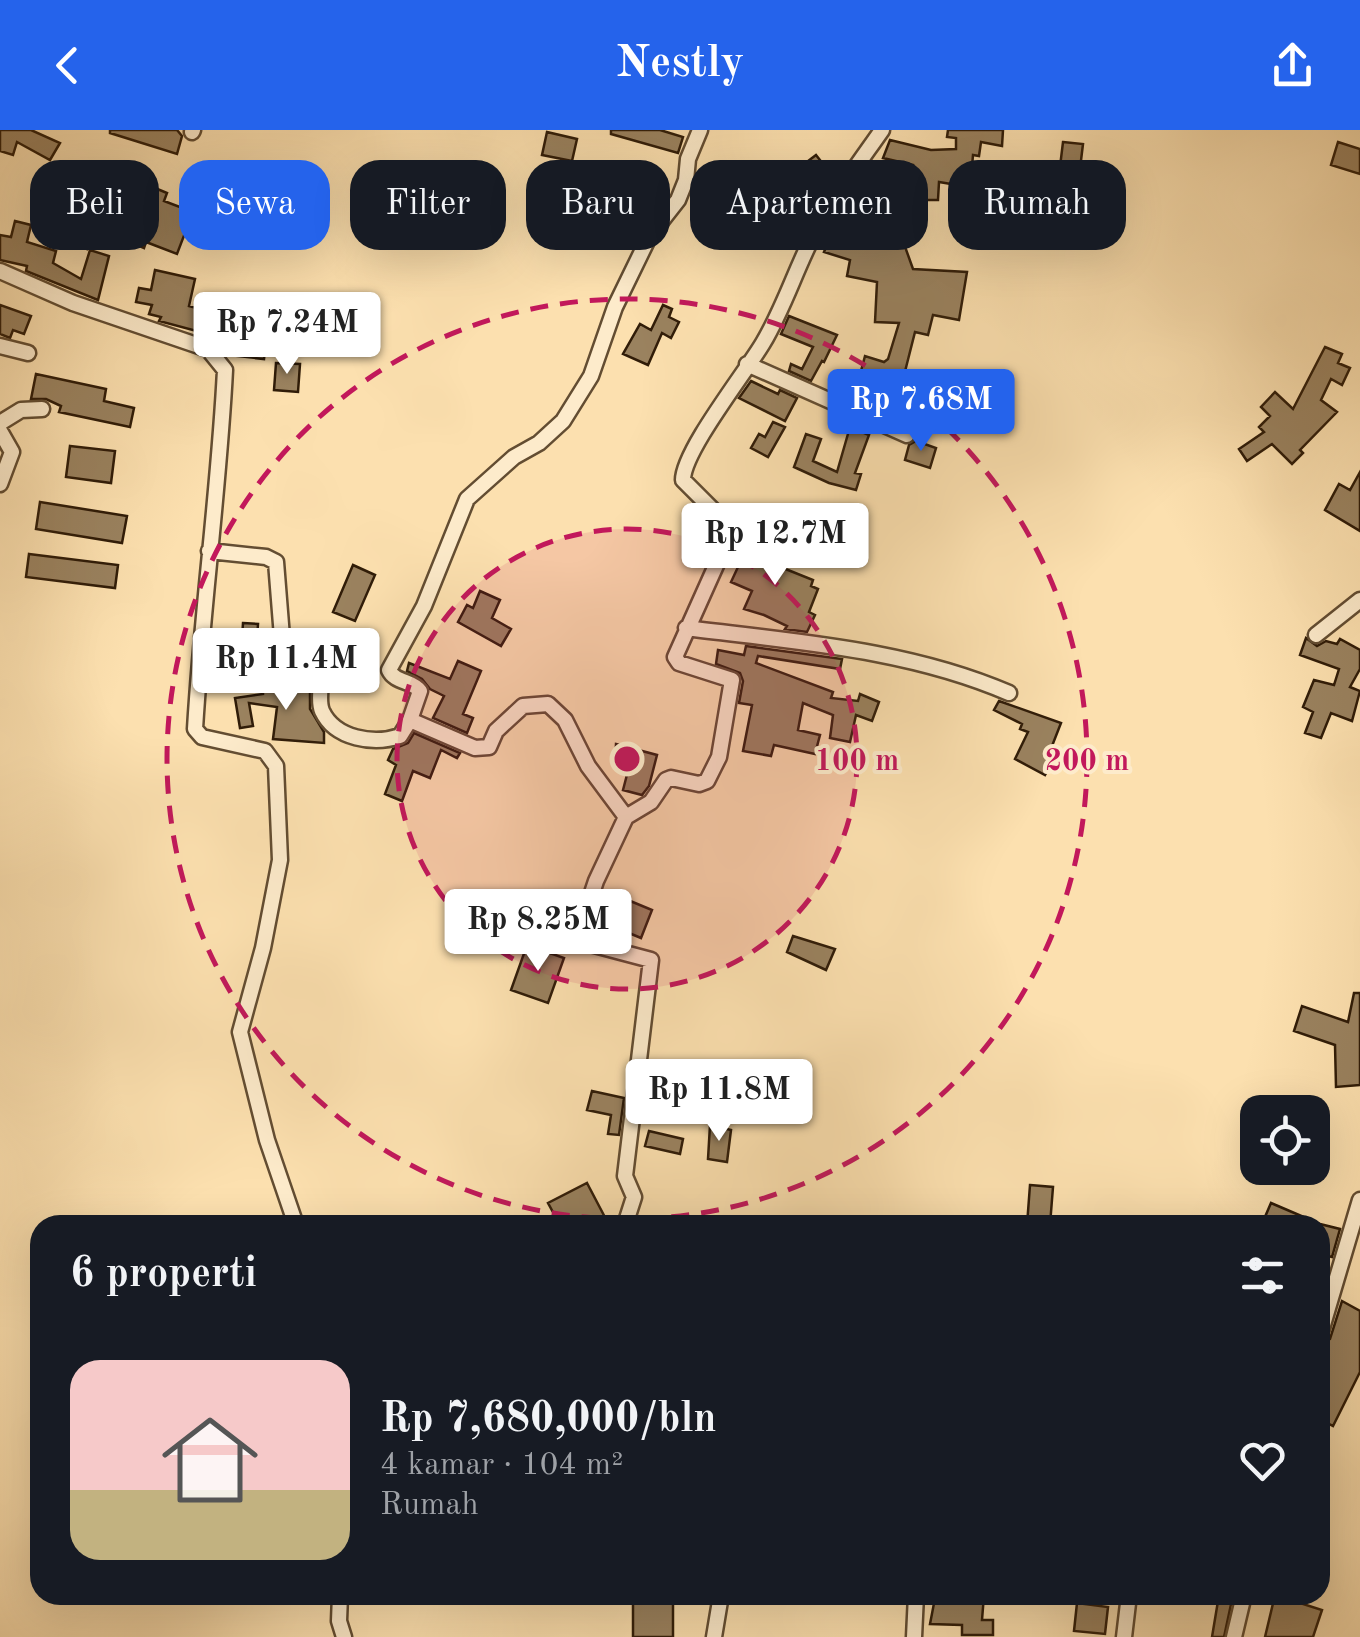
<!DOCTYPE html>
<html lang="id">
<head>
<meta charset="utf-8">
<style>
	:root { --surface:#171b24; --page:#20242c; --text:#f1f3f6; --muted:#9ea1a6; --line:#363941; --accent:#2563eb }
	body { margin:0; font-family:"Old Standard TT",serif; background:var(--page); color:var(--text); height:100vh; display:flex; flex-direction:column; font-size:38px; white-space:nowrap }
	* { box-sizing:border-box; margin:0 }
	p { font-size:32px; color:var(--muted) }
	.icon { flex:none; width:55px; height:55px; fill:none; stroke:currentColor; stroke-width:2; stroke-linecap:round; stroke-linejoin:round }
	.map { position:relative; flex:1; overflow:hidden }
	.side { position:absolute; left:30px; top:1085px; width:1300px; height:390px; display:flex; flex-direction:column; background:var(--surface); border-radius:30px; box-shadow:0 10px 40px #0002 }
	.side>* { flex:none }
	.guide { position:absolute; left:30px; top:30px; width:1300px; height:90px; display:flex; gap:20px }
	.controls { position:absolute; left:1240px; top:965px; display:grid; gap:20px }
	.controls a { display:grid; place-items:center; width:90px; height:90px; border-radius:20px; background:var(--surface); box-shadow:0 10px 40px #0002; font-size:50px }
	.price { position:absolute; translate:-50% -85px; padding:0 22px; border-radius:10px; background:#fff; color:#222; font-size:32px; line-height:65px; filter:drop-shadow(0 2px 5px #0008) }
	.price::after { content:''; position:absolute; left:50%; top:60px; width:30px; height:22px; margin-left:-15px; background:inherit; clip-path:polygon(0 0,100% 0,50% 100%) }
	.price.current { background:var(--accent); color:#fff }
	ul { padding:0; list-style:none }
	li { display:flex; align-items:center; gap:30px; height:250px; padding:0 40px }
	li+li { border-top:2px solid var(--line) }
	li span { display:grid; place-items:center; flex:none; width:280px; height:200px; border-radius:30px; color:#555 }
	li>.icon { margin-inline-start:auto }
	span .icon { width:120px; height:120px; fill:#fffc; stroke-width:1 }
	li b { font-size:42px }
	h2 { display:flex; justify-content:space-between; align-items:center; height:120px; padding:0 40px; font-size:42px }
	.chip { padding:0 35px; border-radius:30px; background:var(--surface); box-shadow:0 10px 40px #0002; font-size:35px; line-height:90px }
	.chip.current { background:var(--accent); color:#fff }
	header { display:flex; justify-content:space-between; align-items:center; height:130px; padding:0 40px; background:var(--accent); color:#fff; font-size:45px; font-weight:700 }
	.map>svg:first-child { display:block }
</style>
</head>
<body>
<header><svg class="icon" aria-label="back" viewBox="0 0 24 24"><path d="M15 5l-7 7 7 7"/></svg>Nestly<svg class="icon" aria-label="share" viewBox="0 0 24 24"><path d="M12 15V3M7 8l5-5 5 5M5 13v7h14v-7"/></svg></header>
<div class="map">
<svg width="1360" height="1507" viewBox="0 0 1360 1507">
	<rect width="100%" height="100%" fill="#fce0af"/>
	<filter id="stains"><feTurbulence type="fractalNoise" baseFrequency=".002" numOctaves="4"/><feColorMatrix values="0 0 0 0 .2 0 0 0 0 .09 0 0 0 0 .02 0 0 0 .5 -.17"/></filter>
	<radialGradient id="worn" r=".72"><stop offset=".6" stop-color="#630" stop-opacity="0"/><stop offset="1" stop-color="#630" stop-opacity=".3"/></radialGradient>
	<!-- building -->
	<path fill="#9a825f" stroke="#301c08" stroke-width="2.5" d="M0,0H31L60,13L50,30L17,12L13,25L0,21Z
		M110,0H177L182,6L177,24L110,3Z
		M611,0H660L683,7L678,23L611,4Z
		M948,0H1003L1002,16L981,12L979,26L973,25L972,37L969,36V57L939,52L938,70H919L918,73L906,70L913,35L883,28L890,10L931,20L956,19V8L947,7Z
		M547,2L577,9L572,31L542,25Z
		M1063,12L1083,14L1079,47L1059,45Z
		M1338,12L1360,19V44L1331,35Z
		M816,25L831,44L834,42L837,46L819,74L795,41Z
		M131,48L167,63L164,71L193,82L177,124L146,112L144,118L128,111L133,99L113,91Z
		M77,80L100,88L87,119L76,114L82,98L72,95Z
		M15,91L31,95L27,112L56,121L53,133L81,149L90,120L109,126L98,170L26,141L27,136L0,130V105L11,107Z
		M834,98L874,111V105L903,111L913,139L967,142L959,190L933,185L928,205L915,202L895,281L889,279L887,285L871,278L875,265L864,262L869,244L861,241L865,226L884,232L888,229L899,193L875,192L877,152L847,146L850,130L824,122Z
		M155,140L195,149L189,176L209,181L204,203L159,191L161,187L149,184L152,175L136,172L139,158L151,160Z
		M0,175L31,186L24,204L13,200L10,208L0,204Z
		M663,175L672,179L669,187L679,192L671,208L662,203L648,235L623,224L640,194L651,200Z
		M233,179L269,182L264,229L228,225Z
		M789,186L837,205L824,232L822,231L811,251L789,241L791,234L802,239L813,217L781,204Z
		M1325,217L1342,224L1338,233L1350,238L1342,255L1331,249L1321,270L1337,282L1300,320L1303,323L1292,334L1272,314L1247,331L1239,319L1264,302L1259,297L1270,286L1261,277L1275,262L1293,279Z
		M276,233L300,234L298,262L274,260Z
		M36,244L106,259L104,271L134,278L130,297L59,282L61,276L46,269H31Z
		M751,251L778,264L780,260L797,268L785,291L739,268Z
		M773,292L785,297L768,327L751,318L759,304L765,307Z
		M850,297L869,305L855,343L861,344L856,360L829,353L794,337L806,304L821,309L813,331L837,342Z
		M916,311L936,318L930,338L905,330L909,315Z
		M70,316L115,321L111,353L66,347Z
		M1360,342V401L1325,380L1339,354L1350,360Z
		M40,372L127,386L122,413L36,399Z
		M751,409L784,423L778,436L813,450L811,456L818,459L809,482L815,485L807,502L785,499L787,496L764,485L744,479L752,461L731,452Z
		M29,424L118,435L115,458L26,447Z
		M353,435L375,445L355,491L333,482Z
		M480,461L500,470L492,488L511,499L501,516L458,492L467,475L473,478Z
		M243,493L258,494L255,541L240,540Z
		M1306,508L1317,516L1326,511L1337,514L1340,509L1360,520V539L1350,557L1360,561L1352,591L1331,583L1321,608L1305,603L1313,582L1303,577L1314,550L1334,555L1339,539L1300,525Z
		M746,516L842,529L840,539L758,526L756,533L833,562L831,568L858,571L860,564L879,572L872,591L856,585L850,612L830,608L833,585L803,573L798,600L820,605L815,624L774,615L771,626L743,621L752,575L739,573L743,551L740,543L716,534L718,520L744,525Z
		M458,531L481,541L463,584L473,588L467,603L433,588L444,566L430,559L422,549L407,541L409,533L450,549Z
		M297,548L310,549V579L324,602V613L273,609L277,577L249,573L253,596L240,598L235,568L263,564V559L296,563Z
		M999,571L1061,593L1052,616L1059,619L1045,645L1015,629L1028,602L1020,599L1022,594L994,580Z
		M414,603L460,623L457,628L441,620L430,648L413,641L402,671L385,664L396,635L388,630L393,619L408,613Z
		M616,614L657,625L649,656L642,665L623,660L630,633L615,632Z
		M623,768L652,780L641,808L612,796Z
		M793,806L835,819L826,840L787,822Z
		M527,815L564,828L548,873L511,860Z
		M1354,863H1360V955L1336,957L1335,915L1294,901L1302,876L1348,892Z
		M592,961L624,968L619,1005L608,1004L611,985L587,980Z
		M710,995L731,1000L727,1032L708,1029Z
		M649,1001L683,1009L680,1024L645,1016Z
		M587,1053L609,1095H560L548,1073Z
		M1030,1055L1053,1057L1050,1095H1027Z
		M1271,1073L1320,1094L1340,1099L1332,1127L1320,1124L1324,1110L1320,1109V1095H1282L1265,1087Z
		M1342,1171L1360,1181V1242L1333,1296L1320,1289V1273L1326,1262L1320,1259V1215L1330,1209Z
		M633,1465H673V1507H633Z
		M971,1465H984L982,1490H993V1505H962V1495L930,1494L935,1468L970,1472Z
		M1219,1465H1233L1224,1507H1212Z
		M1275,1465L1322,1480L1313,1507H1265Z
		M1077,1473L1108,1477L1105,1504L1074,1501Z"/>
	<g fill="none" stroke-linecap="round" stroke-linejoin="round">
		<!-- minor casing -->
		<g stroke="#634d32" stroke-width="19">
			<path id="minor" d="M192,2L193,0
				M0,141L73,173L208,219L225,240C219,360 202,479 195,599L202,607L265,621L276,636L280,730L263,818L240,902L267,1010L296,1095
				M0,216L28,223
				M747,234L907,305
				M0,293L21,280L42,279
				M0,301L12,322L0,354
				M209,421L266,427L276,432L284,532C295,541 309,534 320,542C323,555 317,569 322,581C335,609 374,615 400,606L410,590
				M686,498C796,512 907,519 1009,563
				M1316,505L1360,470
				M626,687L651,672L666,650L671,648L699,654L707,651L719,627L732,550L679,533L675,527L718,431L728,395L683,350C683,321 746,242 763,213C784,178 796,138 815,102C834,66 859,33 882,0
				M625,1095L634,1067L625,1046L651,830L583,812L577,808L596,751L626,687L588,636L565,590L548,574L523,576L496,601L489,617L475,618L410,590L420,561C412,550 395,553 389,540L424,476L467,369L514,327L539,313L563,291L591,246L615,177L649,107L678,70L686,50L688,29L700,0
				M1320,1205L1360,1070
				M340,1465L339,1491L344,1507
				M714,1507L721,1465
				M914,1507L916,1465
				M1124,1507L1129,1465
				M1234,1507L1244,1465"/>
		</g>
		<!-- minor -->
		<use href="#minor" stroke="#fdebcb" stroke-width="14"/>
	</g>
	<!-- distance rings -->
	<circle cx="627" cy="629" r="230" fill="#c2185b" fill-opacity=".12"/>
	<g fill="none" stroke="#c2185b" stroke-width="5" stroke-dasharray="18 12">
		<circle cx="627" cy="629" r="230"/>
		<circle cx="627" cy="629" r="460"/>
	</g>
	<circle cx="627" cy="629" r="15" fill="#c2185b" stroke="#fdebcb" stroke-width="5"/>
	<g font-size="30" text-anchor="middle" font-weight="bold" fill="#c2185b" stroke="#fdebcb" stroke-width="8" stroke-linejoin="round" paint-order="stroke">
		<text x="857" y="640">100 m</text>
		<text x="1087" y="640">200 m</text>
	</g>
	<rect width="100%" height="100%" filter="url(#stains)"/>
	<rect width="100%" height="100%" fill="url(#worn)"/>
</svg>
<div class="controls">
<a><svg class="icon" aria-label="locate" viewBox="0 0 24 24"><circle cx="12" cy="12" r="6"/><path d="M12 2v4M12 18v4M2 12h4M18 12h4"/></svg></a>
</div>
<b class="price" style="left:287px;top:247px">Rp 7.24M</b>
<b class="price current" style="left:921px;top:324px">Rp 7.68M</b>
<b class="price" style="left:775px;top:458px">Rp 12.7M</b>
<b class="price" style="left:286px;top:583px">Rp 11.4M</b>
<b class="price" style="left:538px;top:844px">Rp 8.25M</b>
<b class="price" style="left:719px;top:1014px">Rp 11.8M</b>
<div class="guide">
<a class="chip">Beli</a>
<a class="chip current">Sewa</a>
<a class="chip">Filter</a>
<a class="chip">Baru</a>
<a class="chip">Apartemen</a>
<a class="chip">Rumah</a>
</div>
<section class="side">
<h2>6 properti<svg class="icon" aria-label="filters" viewBox="0 0 24 24"><path d="M4 7h16M4 17h16"/><circle cx="9" cy="7" r="2"/><circle cx="15" cy="17" r="2"/></svg></h2>
<ul>
<li><span style="background:linear-gradient(#f6c9c9 65%,#c2b280 0)"><svg class="icon" aria-label="home" viewBox="0 0 24 24"><path d="M3 11l9-7 9 7M6 9v11h12V9"/></svg></span><div><b>Rp 7,680,000/bln</b><p>4 kamar · 104 m²</p><p>Rumah</p></div><svg class="icon" aria-label="heart" viewBox="0 0 24 24"><path d="M12 20l-8-8c-3-5 5-10 8-4 3-6 11-1 8 4z"/></svg></li>
</ul>
</section>
</div>
</body>
</html>
